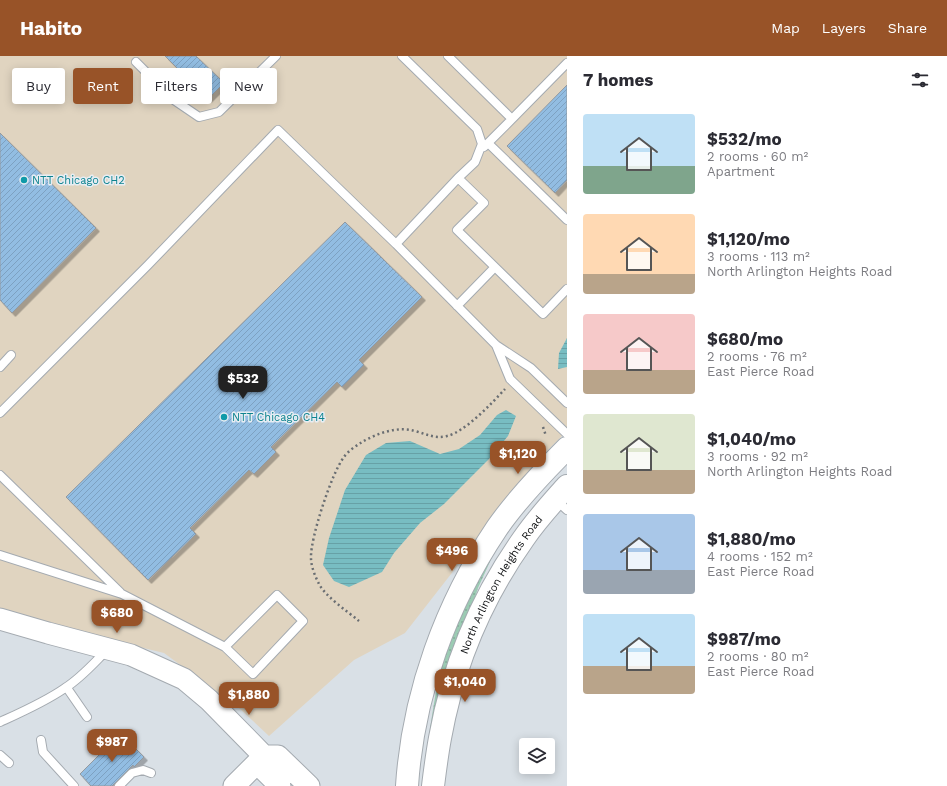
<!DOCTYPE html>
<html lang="en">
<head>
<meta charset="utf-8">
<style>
	:root { --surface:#fff; --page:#f2f2f3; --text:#2b2b33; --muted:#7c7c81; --accent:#985328 }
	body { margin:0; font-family:"Work Sans",sans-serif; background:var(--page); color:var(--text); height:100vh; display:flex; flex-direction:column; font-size:15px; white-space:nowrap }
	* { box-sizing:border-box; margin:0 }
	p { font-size:13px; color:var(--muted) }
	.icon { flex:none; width:22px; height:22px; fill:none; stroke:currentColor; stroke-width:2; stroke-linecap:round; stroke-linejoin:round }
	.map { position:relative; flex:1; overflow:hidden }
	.panel { display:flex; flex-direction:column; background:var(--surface); width:380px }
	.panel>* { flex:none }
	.guide { position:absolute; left:12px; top:12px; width:380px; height:36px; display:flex; gap:8px }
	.buttons { position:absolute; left:519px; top:682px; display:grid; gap:8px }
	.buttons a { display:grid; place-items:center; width:36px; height:36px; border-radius:4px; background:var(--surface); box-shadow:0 2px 10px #0003; font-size:20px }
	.price { position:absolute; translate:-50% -34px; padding:0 9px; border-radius:8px; background:var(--accent); color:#fff; font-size:13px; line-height:26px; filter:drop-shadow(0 1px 2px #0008) }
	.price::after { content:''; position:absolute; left:50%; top:24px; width:12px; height:9px; margin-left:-6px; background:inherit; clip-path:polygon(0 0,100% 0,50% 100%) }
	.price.on { background:#222; color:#fff }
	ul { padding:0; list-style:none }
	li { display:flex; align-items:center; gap:12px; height:100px; padding:0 16px }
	li span { display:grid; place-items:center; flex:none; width:112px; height:80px; border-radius:4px; color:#555 }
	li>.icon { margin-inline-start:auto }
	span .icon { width:48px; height:48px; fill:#fffc; stroke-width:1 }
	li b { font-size:17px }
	h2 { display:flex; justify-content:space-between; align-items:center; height:48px; padding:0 16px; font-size:17px }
	.chip { padding:0 14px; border-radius:4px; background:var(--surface); box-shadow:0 2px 10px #0003; font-size:14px; line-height:36px }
	.chip.on { background:var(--accent); color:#fff }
	header { display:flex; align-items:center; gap:24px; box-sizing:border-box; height:56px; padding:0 20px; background:var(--accent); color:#fff }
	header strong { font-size:19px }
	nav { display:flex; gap:22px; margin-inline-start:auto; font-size:14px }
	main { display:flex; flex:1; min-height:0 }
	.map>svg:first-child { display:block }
</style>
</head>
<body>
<header>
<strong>Habito</strong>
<nav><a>Map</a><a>Layers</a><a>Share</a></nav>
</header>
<main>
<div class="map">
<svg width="567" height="730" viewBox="0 0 567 730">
	<defs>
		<pattern id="grass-dots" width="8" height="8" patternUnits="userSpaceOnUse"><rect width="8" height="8" fill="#9bcbb3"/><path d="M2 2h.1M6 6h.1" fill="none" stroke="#84ad99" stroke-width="1.8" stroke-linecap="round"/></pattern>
		<pattern id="water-rules" width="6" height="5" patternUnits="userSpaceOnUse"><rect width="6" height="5" fill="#78bdc2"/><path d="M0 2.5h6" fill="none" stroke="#67a1a6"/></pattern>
		<pattern id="building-hatch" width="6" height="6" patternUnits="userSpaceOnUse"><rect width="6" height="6" fill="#92bde2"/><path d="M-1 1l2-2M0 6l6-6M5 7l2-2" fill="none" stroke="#7da1c1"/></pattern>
		<filter id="shadow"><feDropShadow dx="3.5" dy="3.5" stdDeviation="0" flood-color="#0004"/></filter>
	</defs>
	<rect width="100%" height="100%" fill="#d9e0e6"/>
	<!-- commercial -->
	<path fill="#e0d4c0" d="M0,0H567V375L547,395L405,577L354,604L269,680L239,652L164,597L0,557Z"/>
	<!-- grass -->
	<path fill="url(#grass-dots)" d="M491,499H493L478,532L472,551L427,694C433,653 438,611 454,572C464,547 479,523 491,499Z"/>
	<!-- water -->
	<path fill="url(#water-rules)" d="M567,282V311L558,313L559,297Z
		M506,354L516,360L508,380L489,403L444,448L420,467L394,497L382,516L349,531L334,525L323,509L329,482L345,434L366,399L386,387L410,385L440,398L459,393L480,379L497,359Z"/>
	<!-- building -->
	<path fill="url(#building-hatch)" stroke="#93999f" filter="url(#shadow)" d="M165,0H196L224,27L208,43Z
		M567,29V124L555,137L507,90Z
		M0,77L96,172L12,257L0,244Z
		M345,166L422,241L359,304L364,309L342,331L337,326L271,391L276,396L254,418L249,414L190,472L196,478L148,524L66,441Z
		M118,677L128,687L127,688L133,694L135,692L144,701L134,711L133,709L112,730H91L80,718L110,688L109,686Z"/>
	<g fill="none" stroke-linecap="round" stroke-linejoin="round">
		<!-- service casing -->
		<g stroke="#a4aab0" stroke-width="10">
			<path id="service" d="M402,0L477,73L482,88L475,106L458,122L396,188L496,289L531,312L567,347
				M448,0L512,63L567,7
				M136,6L174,44L199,61L219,56L276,0
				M488,87L567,164
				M484,91L512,63
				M458,122L484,147L457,174L543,258L567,233
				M457,250L495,211
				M496,289L510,323L567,378
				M0,311L11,299
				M0,357L148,209L278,74L396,188
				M0,419L120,536
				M556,444L567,454
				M0,499L122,538L225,591L277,539L303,565L253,618L225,591
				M67,632L87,661
				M0,666C22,656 45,646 65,632C81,622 93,608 106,595
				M41,684L43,696L74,730
				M0,699L9,707
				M119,730L132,717L143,714L151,717"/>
		</g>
		<!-- tertiary casing -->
		<g stroke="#a4aab0" stroke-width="23">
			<path id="tertiary" d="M0,563L48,577L131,599L184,623L209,644L264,700H278L309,730
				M264,700L263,713L280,730
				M234,730L264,700"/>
		</g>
		<!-- secondary casing -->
		<g stroke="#a4aab0" stroke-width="24">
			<g id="secondary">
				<path d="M407,730C413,638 446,548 497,472C517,443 542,417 567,392"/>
				<path id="s1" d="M433,730C435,714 437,698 440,682C453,610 482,541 524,482C537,463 552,447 567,430"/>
			</g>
		</g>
		<!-- path -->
		<path stroke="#6a6e72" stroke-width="2.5" stroke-dasharray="2 3" stroke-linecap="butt" d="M543,371L546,380
			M359,565C347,555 326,541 319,528C315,520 311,510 311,502C310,483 332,416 344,401C348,395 356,390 362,386C378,377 397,370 415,375C426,378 435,383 447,380C465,376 492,347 505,333"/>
		<!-- service -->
		<use href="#service" stroke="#fff" stroke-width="8"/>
		<!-- tertiary -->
		<use href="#tertiary" stroke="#fff" stroke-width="21"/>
		<!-- secondary -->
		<use href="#secondary" stroke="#fff" stroke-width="22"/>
	</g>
	<!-- markers -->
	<g fill="#0f9aa8" stroke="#e7edf3" stroke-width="1.5">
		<circle cx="24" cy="124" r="4"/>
		<circle cx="224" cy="361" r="4"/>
	</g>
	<g text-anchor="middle" stroke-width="3" stroke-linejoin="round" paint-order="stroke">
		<!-- culture labels -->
		<g font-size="11" fill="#0d838f" stroke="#e7edf3" text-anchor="start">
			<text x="32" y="128">NTT Chicago CH2</text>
			<text x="232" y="365">NTT Chicago CH4</text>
		</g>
		<!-- street labels -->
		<g font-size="11" fill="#0e1012" stroke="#e7edf3">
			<text dy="4" stroke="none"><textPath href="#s1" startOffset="215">North Arlington Heights Road</textPath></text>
		</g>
	</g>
</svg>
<div class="buttons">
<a><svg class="icon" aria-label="layers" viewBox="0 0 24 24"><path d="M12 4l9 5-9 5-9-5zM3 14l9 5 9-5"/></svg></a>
</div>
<b class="price on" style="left:243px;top:344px">$532</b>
<b class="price" style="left:518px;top:419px">$1,120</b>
<b class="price" style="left:452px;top:516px">$496</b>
<b class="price" style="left:117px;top:578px">$680</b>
<b class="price" style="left:465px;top:647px">$1,040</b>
<b class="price" style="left:249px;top:660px">$1,880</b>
<b class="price" style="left:112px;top:707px">$987</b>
<div class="guide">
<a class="chip">Buy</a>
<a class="chip on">Rent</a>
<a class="chip">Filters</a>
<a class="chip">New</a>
</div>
</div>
<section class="panel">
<h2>7 homes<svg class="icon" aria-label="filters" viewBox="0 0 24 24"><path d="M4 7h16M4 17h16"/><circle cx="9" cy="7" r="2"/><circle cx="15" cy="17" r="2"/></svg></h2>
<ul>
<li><span style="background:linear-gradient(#bfe0f5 65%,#7fa58c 0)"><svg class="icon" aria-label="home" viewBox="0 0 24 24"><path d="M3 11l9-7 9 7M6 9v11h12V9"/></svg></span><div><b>$532/mo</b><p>2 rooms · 60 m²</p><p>Apartment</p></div></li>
<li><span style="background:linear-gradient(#ffd9b3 75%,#b9a48a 0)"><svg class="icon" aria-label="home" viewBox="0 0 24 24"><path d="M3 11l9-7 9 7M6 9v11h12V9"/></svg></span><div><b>$1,120/mo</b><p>3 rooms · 113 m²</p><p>North Arlington Heights Road</p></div></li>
<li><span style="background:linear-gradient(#f6c9c9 70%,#b9a48a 0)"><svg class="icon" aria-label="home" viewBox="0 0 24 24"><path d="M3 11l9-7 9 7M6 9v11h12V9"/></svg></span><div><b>$680/mo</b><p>2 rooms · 76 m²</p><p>East Pierce Road</p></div></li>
<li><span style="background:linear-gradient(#dfe7d0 70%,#b9a48a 0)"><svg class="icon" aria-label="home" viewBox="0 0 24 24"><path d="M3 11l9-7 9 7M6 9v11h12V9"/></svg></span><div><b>$1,040/mo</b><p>3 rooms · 92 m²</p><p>North Arlington Heights Road</p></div></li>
<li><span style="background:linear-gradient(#a9c7e8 70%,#9aa5b1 0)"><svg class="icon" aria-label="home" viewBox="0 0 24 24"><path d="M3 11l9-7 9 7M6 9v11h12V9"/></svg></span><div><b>$1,880/mo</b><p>4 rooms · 152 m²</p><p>East Pierce Road</p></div></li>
<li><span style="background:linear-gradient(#bfe0f5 65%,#b9a48a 0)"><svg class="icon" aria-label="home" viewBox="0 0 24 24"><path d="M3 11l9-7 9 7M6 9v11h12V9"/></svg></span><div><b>$987/mo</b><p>2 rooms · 80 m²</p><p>East Pierce Road</p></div></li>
</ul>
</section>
</main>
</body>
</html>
